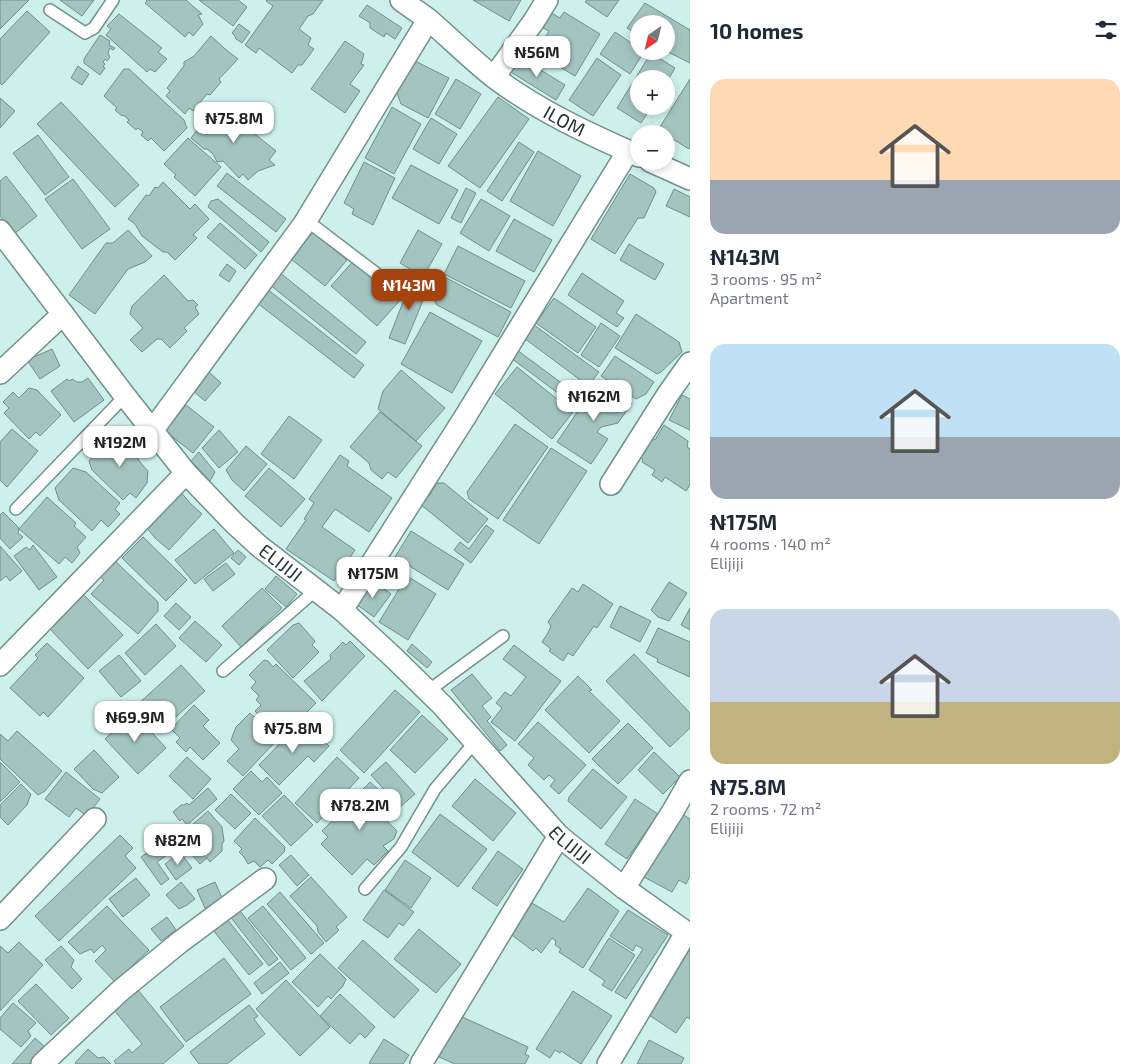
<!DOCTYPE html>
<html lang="en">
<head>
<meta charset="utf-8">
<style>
	:root { --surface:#fff; --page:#f2f2f3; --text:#1f2937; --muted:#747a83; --accent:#a6420d }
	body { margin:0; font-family:"Exo 2",sans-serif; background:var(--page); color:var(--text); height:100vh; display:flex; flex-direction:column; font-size:19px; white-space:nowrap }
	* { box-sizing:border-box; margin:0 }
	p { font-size:16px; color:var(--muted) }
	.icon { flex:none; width:28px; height:28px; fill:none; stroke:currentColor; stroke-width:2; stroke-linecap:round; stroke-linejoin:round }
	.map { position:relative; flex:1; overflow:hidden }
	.panel { display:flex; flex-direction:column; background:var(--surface); width:450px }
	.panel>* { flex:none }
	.needle { width:32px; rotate:215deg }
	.controls { position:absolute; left:630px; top:15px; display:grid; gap:10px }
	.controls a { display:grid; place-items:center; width:45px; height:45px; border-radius:50%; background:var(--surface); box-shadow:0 2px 8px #0003; font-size:25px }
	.price { position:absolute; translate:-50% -42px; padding:0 11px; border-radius:10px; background:#fff; color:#222; font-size:16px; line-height:32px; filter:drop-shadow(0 1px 2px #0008) }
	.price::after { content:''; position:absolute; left:50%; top:30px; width:15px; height:11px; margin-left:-8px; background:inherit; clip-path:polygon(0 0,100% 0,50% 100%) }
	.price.on { background:var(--accent); color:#fff }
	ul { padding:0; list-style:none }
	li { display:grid; align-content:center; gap:10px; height:265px; padding:0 20px }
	li span { display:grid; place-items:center; height:155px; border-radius:15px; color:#555 }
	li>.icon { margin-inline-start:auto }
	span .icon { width:90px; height:90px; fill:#fffc; stroke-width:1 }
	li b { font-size:21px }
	h2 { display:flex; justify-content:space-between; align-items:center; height:60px; padding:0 20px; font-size:21px }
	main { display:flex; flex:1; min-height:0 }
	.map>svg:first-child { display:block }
</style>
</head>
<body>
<main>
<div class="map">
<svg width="690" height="1064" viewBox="0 0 690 1064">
	<rect width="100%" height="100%" fill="#cef0ed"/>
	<!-- building -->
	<path fill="#a3c4c1" stroke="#6f8e8c" d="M0,0H29L0,29Z
		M60,0H94L82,16Z
		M146,0H186L202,14L198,15L203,24L193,36L189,32L185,37L145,3L147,1Z
		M199,0H238L247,7L233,26Z
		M267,0H323L313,14L308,16L299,29L311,38L308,45L314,49L302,65H298L292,73L259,48L256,53L245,45L273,6L266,1Z
		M473,0H521L509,21Z
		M587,0H619L607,17L585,2Z
		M645,3L690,30V63L666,51V24H639V35L627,28Z
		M367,5L402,28L395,39L386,33L384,37L370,28V23L359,16Z
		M27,11L50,32L2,85L0,83V39Z
		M550,12L560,18L564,12L600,34L575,76L548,60L549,53L540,47L549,31L541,27Z
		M119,14L162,48L158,52L167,59L155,72L150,69L147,72L106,35L111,29L107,26Z
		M239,24L250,32L242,43L236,39L235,36L232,33Z
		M615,32L639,48V51L644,52L630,74L600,54Z
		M100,35L110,41L109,45L115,48L113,50L110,48L108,53L110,57L107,61L105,59L103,62L105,64L103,67L105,68L100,75L84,63V59Z
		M211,36L224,48L238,59L219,79L221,82L210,95L207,94L193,111L189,108L185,114L166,96L170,91L167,88L184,66V62L194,56Z
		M345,41L364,54L361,64L364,65L350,84L360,91L345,113L311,89Z
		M651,53L675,68L666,83V79H639V106H652L641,123L617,108Z
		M518,56L565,85L556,100L509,71Z
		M597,58L621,75L593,116L569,100Z
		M413,60L449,78L428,118L401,104L397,93Z
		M78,66L89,74L82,85L71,78Z
		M124,69H129L184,120L187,128L164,151L151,138L148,141L141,135L143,132L138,128L136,130L127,122L129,120L123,115L122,116L115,110L117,108L104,96Z
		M456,79L481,94L460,129L435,114Z
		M690,79V147L689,149L666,135V134L658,130Z
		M498,97L529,119L480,188L448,166Z
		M0,98L15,111L0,128Z
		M61,102L139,185L115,207L37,124Z
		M392,107L421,124L394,174L365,158Z
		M225,110L276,151L269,160L275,165L258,171L248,180L243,174L239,178L223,161L217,162L213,154L207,149H204L191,138L212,111Z
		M431,118L457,134L439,164L413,149Z
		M38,135L69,177L45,195L13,153Z
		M188,138L221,167L195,196L174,177L176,175L164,164Z
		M519,142L534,152L502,201L487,191Z
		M538,151L581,176L553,226L510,201Z
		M364,162L395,178L373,225L352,214L354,209L344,203Z
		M411,165L458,190L439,224L392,198Z
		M227,173L286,219L276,232L217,186Z
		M630,174L654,188L656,192L644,218H638L615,254L591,239Z
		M6,176L37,216L14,234L0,216V181Z
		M73,179L110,229L82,249L45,199Z
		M163,182L190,209L195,204L209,219L193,235L197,238L175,260L167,252H163L142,236L135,224L128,219L146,195L149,196L155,187L158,188Z
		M466,188L476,193L461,223L451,218Z
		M674,189L690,197V217L666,206Z
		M218,199L269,242L261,252L208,207L211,201Z
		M481,199L510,216L489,251L460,233Z
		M514,219L552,240L534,272L496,251Z
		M220,223L257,255L245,269L207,237Z
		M128,230L152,256L145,262L128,269L95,314L69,295L106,243H113Z
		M418,230L442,244L423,277L400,263Z
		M313,232L347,260L325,286L291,259Z
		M629,244L664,264L655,280L620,260Z
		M458,246L525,281L511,308L444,274Z
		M355,259L401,299L377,326L331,286Z
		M227,264L236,271L229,282L219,275Z
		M279,272L366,342L356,354L269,284Z
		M582,273L624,301L616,313L624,318L617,327L568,295Z
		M439,274L511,312L498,337L437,305L433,298V285Z
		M164,275L188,301L193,300L198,305L195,307L199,314L184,328L187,331L170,348L161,339H157L142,352L130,340L143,328L130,314L132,306Z
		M412,279L429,286L405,344L389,338Z
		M267,289L364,365L354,378L256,302Z
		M554,298L596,327L578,353L536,323Z
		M430,312L482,341L452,393L401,364Z
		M636,314L679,342L682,352L661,372L657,374L615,348Z
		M530,322L599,372L574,405L511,358L517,350L571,390L579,379L520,335Z
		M601,323L620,336L599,367L581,355Z
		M52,349L60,366L40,379L27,360Z
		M615,356L654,382L646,394L636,399L601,376Z
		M517,367L573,412L552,439L495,394Z
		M401,370L445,408L416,441L378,409L383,391Z
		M208,371L221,383L205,401L192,390Z
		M88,378L104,400L74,422L51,391L67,379L70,381L72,379L77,382H82Z
		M599,380L632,403L618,423L601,427L597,432L608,439L591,464L557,442Z
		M29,388L37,390L61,415L40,436L36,432L29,439L4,413L9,408L3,402L13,392L19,398Z
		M682,395L690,399V430L669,420Z
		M186,405L214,427L193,453L165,431Z
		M380,412L422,446L396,478L388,472L382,479L371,470L369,463L350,447Z
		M289,416L322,440L294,479L261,454Z
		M515,424L548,447L498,519L469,499L467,492Z
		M664,425L688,441L687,447L690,449V485L686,491L665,477L662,482L652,475L655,470L642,462L643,459L636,454L649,436L655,440Z
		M12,429L38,451L7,487L0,480V442Z
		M219,430L238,452L219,468L202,448Z
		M111,434L136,454L139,461L148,471L147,483L136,498L130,493L123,500L92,470L89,461Z
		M246,446L267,464L244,491L232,480L226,470Z
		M551,448L587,471L539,544L503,520Z
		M199,452L215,472L210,481L191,461Z
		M340,455L349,461L347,466L392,498L369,532L335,509L322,527L355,550L334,581L286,549L306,520L304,519L314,503L309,499Z
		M73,468L86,472L120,503L115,509L120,514L108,527L101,520L92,531L59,500L55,488Z
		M269,468L305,499L281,527L245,496Z
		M437,483H444L488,519L468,543L420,504L421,498L429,496Z
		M180,491L190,503L202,514L169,550L155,538L142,522Z
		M47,497L76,523L74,526L86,537L77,547L80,553L72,563L65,557L59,564L19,529Z
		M3,512L19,528L18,533L23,537L10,549L0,538V515Z
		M486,525L494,531L471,563L454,550L460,542L469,549Z
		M214,529L234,553L195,584L175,560Z
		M411,531L464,564L448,590L395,557Z
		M143,537L187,580L166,601L122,558Z
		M33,545L57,577L39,590L14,556L26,547L30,550Z
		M0,546L22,571L10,581L6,576L0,581Z
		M238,550L246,557L239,565L231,558Z
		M113,559L158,602V611L138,634L91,594L104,580L98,575Z
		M226,563L235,574L213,591L204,579Z
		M276,576L297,594L286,607L265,589Z
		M407,576L436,594L408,640L379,622Z
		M372,580L391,594L374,617L356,604Z
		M669,582L687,593L669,621L658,617L651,610Z
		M583,584L613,604L597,628L594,626L573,656L568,653L563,661L549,651L551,649L542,642L548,633L551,626L548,622L572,588L578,592Z
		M262,588L282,608L241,647L222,626Z
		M84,595L123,635L88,669L50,629Z
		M176,603L191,617L179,630L164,616Z
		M620,606L651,621L640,642L610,627Z
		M690,608V630L681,625Z
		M195,621L222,645L206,662L179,638Z
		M299,623L315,641L312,645L319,652L293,678L267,650L293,625Z
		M156,624L176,646L145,675L125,653Z
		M658,628L690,642V677L657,662L658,659L646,653Z
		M350,641L365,656L322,701L304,681L331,659L330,655L343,642L346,645Z
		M47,643L84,678L48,717L43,712L40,716L10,688L38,658L35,655Z
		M412,644L432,662L427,668L407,651Z
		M514,645L561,681L515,741L491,722L502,708L496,703L505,692L511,696L526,677L503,659Z
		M634,654L690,713V728L670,747L606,681Z
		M119,655L141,681L121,697L99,671Z
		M264,660L268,661L273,667L276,664L316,703L286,733L283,730L278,734L255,711L261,705L256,700L259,696L251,688L256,682L249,675Z
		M181,665L205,691L161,730L137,705Z
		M472,674L492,698L482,706L491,717L487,721L507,745L500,751L451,690Z
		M578,676L592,690L589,691L620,721L589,753L545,710Z
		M395,690L420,712L364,773L340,750Z
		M194,705L209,720L203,726L220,743L203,760L190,747L186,752L176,742L180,738L171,729Z
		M133,712L166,748L138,774L105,739Z
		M250,713L278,739L243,776L227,761L239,749L231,740L236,727Z
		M422,715L448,739L415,773L390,750Z
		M538,722L586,765L559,794L550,786L555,780L549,775L544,780L528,765L534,758L518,744Z
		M628,723L653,748L618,784L592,759Z
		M309,726L329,746L314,762L308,756L279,785L259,765L295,728L301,734Z
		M17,731L62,771L45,791L38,795L0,759V734L8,741Z
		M94,750L119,777L102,793L93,789L74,769Z
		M654,752L680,777L663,794L638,770Z
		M187,757L211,779L193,799L169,776Z
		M337,757L359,778L317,823L295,803Z
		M0,762L20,782L0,802Z
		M386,762L415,794L400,807L371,775Z
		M593,769L627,797L601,829L568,801L569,797Z
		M251,771L262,782L267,777L282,793L259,815L233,789Z
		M66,772L100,799L87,816L76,808L69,817L45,799Z
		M475,779L516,813L493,841L452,806Z
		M370,782L387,797L375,809L397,831L394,839L383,846L388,851L374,865L367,859L352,875L321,844L328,837L322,831Z
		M21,784L31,794L27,805L8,825L0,817V805Z
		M208,788L217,799L187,825L182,819L180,821L173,812L181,805H184L187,803L189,805Z
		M231,794L251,813L235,829L215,810Z
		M284,795L313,825L291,846L262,816Z
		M635,799L658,814L627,859L605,844Z
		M208,811L222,827L224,841L222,844V851L210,862L207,858L200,864L177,838Z
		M679,812L690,819V876L686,884L679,880L672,892L642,876Z
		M440,814L487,849L458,887L412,852Z
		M255,818L285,847L284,852L272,864L268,860L260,867L254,861L248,864L244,857L239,852L242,849L234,841Z
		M120,835L133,848L125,856L136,868L59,941L35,916Z
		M169,837L177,848L157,862L169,879L161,885L141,857Z
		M498,851L523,869L497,906L472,888Z
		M180,852L192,868L176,880L165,864Z
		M291,855L309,875L297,886L279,865Z
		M405,860L431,878L411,908L385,890Z
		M311,877L347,917L336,927L339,930L326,942L318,932L317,926L290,896Z
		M136,878L150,895L123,917L109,899Z
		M181,882L195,899L187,905L179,909L166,895Z
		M215,882L223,900L205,908L197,890Z
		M588,888L619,911L583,968L559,952L561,949L555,945L556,941L552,938L541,953L536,948L533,951L512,935L532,903L564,922Z
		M384,890L414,912L403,926L399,923L388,938L363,920Z
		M280,892L324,943L311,954L267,904Z
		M107,906L149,950L115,982L95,961L106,950L102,945L94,953L91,949L80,954L68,942Z
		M263,906L306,958L291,970L248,918Z
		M237,907L278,959L269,966L228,914Z
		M628,910L668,935L626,999L615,992L643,949L636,945L633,951L610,936Z
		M167,917L176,930L161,941L151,929Z
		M227,919L263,964L249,975L213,930Z
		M419,929L461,964L436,993L394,959Z
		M609,938L635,955L612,991L602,985L605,981L589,970Z
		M363,940L419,990L394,1018L338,968Z
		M19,942L43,965L0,1011V946L8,953Z
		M61,946L74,960L71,967L82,979L72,989L45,960Z
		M684,948L690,951V1019L687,1017L676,1033L643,1011Z
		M320,954L346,979L343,986L331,999L328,996L318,1007L292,982Z
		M224,958L251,994L186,1042L160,1007Z
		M280,962L289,973L262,994L254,983Z
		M286,980L330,1027L300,1056L256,1009Z
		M36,984L69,1018L51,1035L18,1001Z
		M138,990L184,1046L163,1064H116L114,1061L129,1049L132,1053L142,1044L114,1010Z
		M573,991L612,1016L581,1064L561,1051L560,1053L555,1050L550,1058L536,1049Z
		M340,994L375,1027L365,1038L360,1033L350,1044L320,1016Z
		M13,1003L36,1023L28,1031L31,1036L21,1047L0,1029V1018Z
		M249,1005L258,1016L254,1019L265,1034L227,1064H199L190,1052Z
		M458,1015L528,1047L525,1054L529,1056L525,1064H455L439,1057Z
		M35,1038L45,1047L29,1064H12Z
		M384,1039L409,1055L403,1064H371L369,1063Z
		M649,1040L684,1058L681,1064H637Z
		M88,1049L98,1058L104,1057L111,1064H76L75,1063Z"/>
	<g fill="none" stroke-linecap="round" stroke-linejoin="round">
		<!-- service casing -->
		<g stroke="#71908e" stroke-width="14">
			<path id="service" d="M50,10L85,33L94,28L113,0
				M306,220L377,274
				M16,509L125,396
				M223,671L316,590
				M428,691L503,636
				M365,889L401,847L435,789L475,742"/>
		</g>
		<!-- minor casing -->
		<g stroke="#71908e" stroke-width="24">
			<g id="minor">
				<path id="s1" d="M401,0C410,7 420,13 429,20C451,39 472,60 495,78C539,111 589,134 639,156"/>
				<path d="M494,77L534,21L547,0"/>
				<path d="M650,161L690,179"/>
				<path id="s2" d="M0,231L125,396L186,473L234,523L259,546L342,610L393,657L442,705L559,836L624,888L690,935"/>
				<path d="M0,373L63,314"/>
				<path d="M152,431L304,224L428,20"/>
				<path d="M611,484L668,394L690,363"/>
				<path d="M342,610L465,417L628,151"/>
				<path d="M0,665L186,473"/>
				<path d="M624,888L673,811L690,781"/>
				<path d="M0,919L95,819"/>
				<path d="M42,1064L120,991L180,942L265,879"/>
				<path d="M421,1064L559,836"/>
				<path d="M608,1064L686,933"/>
			</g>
		</g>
		<!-- service -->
		<use href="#service" stroke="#fff" stroke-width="11"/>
		<!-- minor -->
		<use href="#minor" stroke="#fff" stroke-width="21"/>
	</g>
	<g text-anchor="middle" stroke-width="4.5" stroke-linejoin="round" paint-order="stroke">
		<!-- street labels -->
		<g font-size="19" fill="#283534" stroke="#dcfdfb">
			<text dy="7" stroke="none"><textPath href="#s1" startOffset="204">ILOM</textPath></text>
			<text dy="7" stroke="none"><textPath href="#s2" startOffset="436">ELIJIJI</textPath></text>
			<text dy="7" stroke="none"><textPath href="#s2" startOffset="841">ELIJIJI</textPath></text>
		</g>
	</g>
</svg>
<div class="controls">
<a><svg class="needle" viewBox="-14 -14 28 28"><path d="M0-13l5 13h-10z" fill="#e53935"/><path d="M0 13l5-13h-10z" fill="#747a83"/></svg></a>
<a>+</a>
<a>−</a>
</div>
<b class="price" style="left:537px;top:78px">₦56M</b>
<b class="price" style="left:234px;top:144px">₦75.8M</b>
<b class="price on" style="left:409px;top:311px">₦143M</b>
<b class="price" style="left:594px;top:422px">₦162M</b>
<b class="price" style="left:120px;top:468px">₦192M</b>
<b class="price" style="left:373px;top:599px">₦175M</b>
<b class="price" style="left:135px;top:743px">₦69.9M</b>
<b class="price" style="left:293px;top:754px">₦75.8M</b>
<b class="price" style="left:360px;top:831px">₦78.2M</b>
<b class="price" style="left:178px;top:866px">₦82M</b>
</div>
<section class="panel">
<h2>10 homes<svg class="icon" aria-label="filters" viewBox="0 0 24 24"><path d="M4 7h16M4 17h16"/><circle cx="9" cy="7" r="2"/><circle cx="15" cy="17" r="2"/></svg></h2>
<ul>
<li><span style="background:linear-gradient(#ffd9b3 65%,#9aa5b1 0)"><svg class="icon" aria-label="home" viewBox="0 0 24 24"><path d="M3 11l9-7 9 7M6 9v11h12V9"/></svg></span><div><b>₦143M</b><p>3 rooms · 95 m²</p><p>Apartment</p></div></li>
<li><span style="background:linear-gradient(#bfe0f5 60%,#9aa5b1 0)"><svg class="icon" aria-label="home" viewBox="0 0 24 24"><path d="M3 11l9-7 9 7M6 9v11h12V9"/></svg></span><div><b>₦175M</b><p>4 rooms · 140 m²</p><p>Elijiji</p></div></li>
<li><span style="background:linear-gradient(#c9d6e8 60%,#c2b280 0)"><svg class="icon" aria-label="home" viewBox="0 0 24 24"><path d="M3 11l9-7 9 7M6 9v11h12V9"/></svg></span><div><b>₦75.8M</b><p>2 rooms · 72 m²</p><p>Elijiji</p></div></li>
</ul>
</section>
</main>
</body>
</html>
